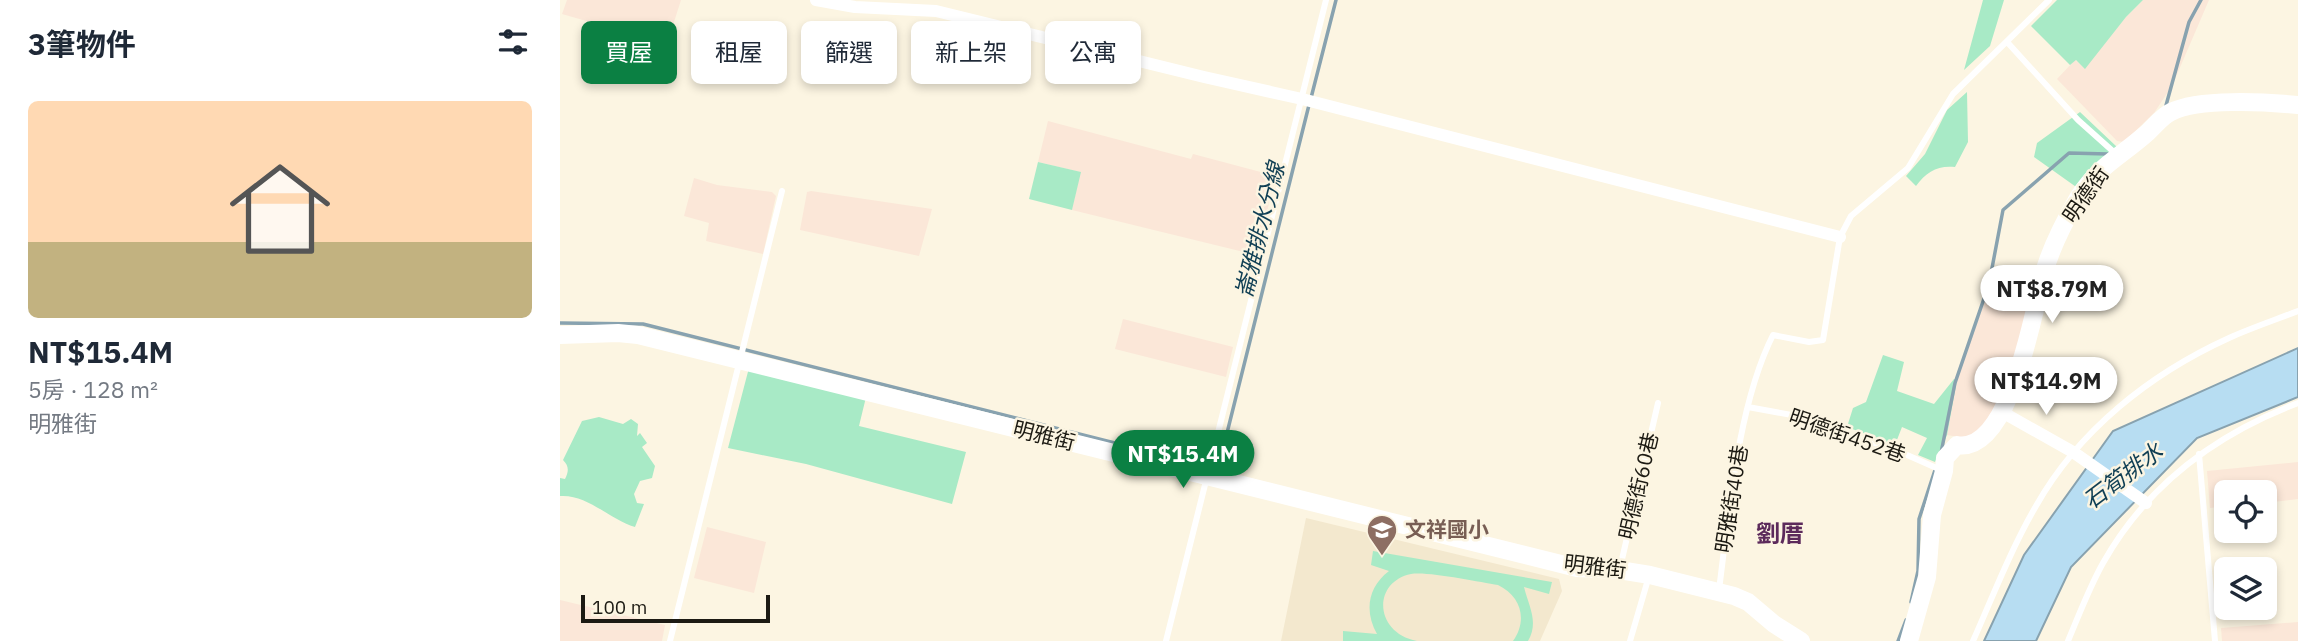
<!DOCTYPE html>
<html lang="zh-TW">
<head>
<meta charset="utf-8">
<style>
	:root { --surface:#fff; --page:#f6f6f7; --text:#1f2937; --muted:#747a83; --accent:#0b8043 }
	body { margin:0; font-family:"IBM Plex Sans","Noto Sans TC",sans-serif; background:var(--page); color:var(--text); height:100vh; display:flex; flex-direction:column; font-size:26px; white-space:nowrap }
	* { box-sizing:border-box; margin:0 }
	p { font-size:23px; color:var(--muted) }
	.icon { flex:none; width:38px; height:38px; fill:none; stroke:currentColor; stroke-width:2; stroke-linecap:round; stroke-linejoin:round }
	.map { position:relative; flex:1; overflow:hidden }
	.panel { display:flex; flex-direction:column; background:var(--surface); width:560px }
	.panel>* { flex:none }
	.top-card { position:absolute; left:21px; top:21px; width:665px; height:63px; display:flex; gap:14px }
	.fabs { position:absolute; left:1654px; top:480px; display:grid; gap:14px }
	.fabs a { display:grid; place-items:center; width:63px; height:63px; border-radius:10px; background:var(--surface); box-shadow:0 4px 10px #0003; font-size:35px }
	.scale { position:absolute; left:21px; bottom:18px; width:189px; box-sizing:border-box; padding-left:7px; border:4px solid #1c1a13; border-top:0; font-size:19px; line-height:24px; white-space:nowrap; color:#1c1a13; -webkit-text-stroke:5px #fcf5e2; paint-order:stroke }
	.price { position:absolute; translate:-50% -60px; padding:0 16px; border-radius:24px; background:#fff; color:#222; font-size:23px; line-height:46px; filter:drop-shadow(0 2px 4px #0008) }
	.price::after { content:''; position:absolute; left:50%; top:42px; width:21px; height:16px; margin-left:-10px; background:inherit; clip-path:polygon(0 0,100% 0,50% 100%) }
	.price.selected { background:var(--accent); color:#fff }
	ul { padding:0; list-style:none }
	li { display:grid; align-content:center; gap:14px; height:371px; padding:0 28px }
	li span { display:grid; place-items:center; height:217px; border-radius:10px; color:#555 }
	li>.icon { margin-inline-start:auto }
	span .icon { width:126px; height:126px; fill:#fffc; stroke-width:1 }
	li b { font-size:30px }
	h2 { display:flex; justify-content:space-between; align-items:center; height:84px; padding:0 28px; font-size:30px }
	.chip { padding:0 24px; border-radius:10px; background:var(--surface); box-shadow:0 4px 10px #0003; font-size:24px; line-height:63px }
	.chip.selected { background:var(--accent); color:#fff }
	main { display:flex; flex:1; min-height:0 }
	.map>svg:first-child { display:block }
</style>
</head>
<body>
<main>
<section class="panel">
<h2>3筆物件<svg class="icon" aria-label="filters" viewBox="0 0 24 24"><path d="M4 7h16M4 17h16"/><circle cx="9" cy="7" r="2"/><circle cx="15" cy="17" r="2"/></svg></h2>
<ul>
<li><span style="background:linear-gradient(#ffd9b3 65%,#c2b280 0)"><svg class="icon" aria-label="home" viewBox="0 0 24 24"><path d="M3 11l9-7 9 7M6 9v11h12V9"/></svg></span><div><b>NT$15.4M</b><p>5房 · 128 m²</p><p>明雅街</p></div></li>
</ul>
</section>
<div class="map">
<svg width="1738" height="641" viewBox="0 0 1738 641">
	<rect width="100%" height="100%" fill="#fcf5e2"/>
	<!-- industrial -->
	<path fill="#fbe7d8" d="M7,0H121L113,25L80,23L75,35L2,14Z
		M1583,0H1649L1612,86L1594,113L1564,142L1557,141L1497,79L1515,60L1525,68L1566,17Z
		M488,121L631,159L633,154L716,176L696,255L512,210L520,172L478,162Z
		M134,178L157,185L212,192L216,196L203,254L146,241L149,223L124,216Z
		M251,191L372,209L359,256L240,230L247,192Z
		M1436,269L1481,290L1464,358L1418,440L1387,435L1397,380Z
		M563,319L673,347L666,377L555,349Z
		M1738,462V499L1705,503L1704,492H1666V506L1650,508L1647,471Z
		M147,527L206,542L194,593L134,578Z
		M0,600L105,625L102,641H0Z
		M1738,622V641H1662L1661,628Z"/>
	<!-- built -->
	<path fill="#f3e8ce" d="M746,518L999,579L1002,591L980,641H721Z"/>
	<!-- green -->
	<path fill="#a8eac6" d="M1423,0H1444L1430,46L1404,70Z
		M1497,0H1583L1566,17L1525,69L1516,60L1510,65L1471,26Z
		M1407,92L1408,142L1395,167C1378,165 1366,172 1356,186L1346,176L1365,154L1387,110Z
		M1520,112L1557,147L1519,189L1474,157L1477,143Z
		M478,162L521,172L512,210L469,199Z
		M1323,355L1344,362L1337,391L1374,404L1394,379L1397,380L1387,435L1375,462L1358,455L1367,438L1342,427L1335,445L1287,427L1293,408L1306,402Z
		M190,364L307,393L299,426L406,452L392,504L246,464L168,448Z
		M39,417L63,424L71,419L78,424L77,436L80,433L87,443L82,447L95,466L92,478L80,481L74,494L77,503L84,504L75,527C50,520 28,494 0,496V478L5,479C9,471 9,466 3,460L22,421Z
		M813,551L992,582L989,594L964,587C969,607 979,622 968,641H953C968,620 961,596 938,585C919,582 867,571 851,574C812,582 814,633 857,641H783V631L817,634C804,611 808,587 829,571L811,565Z"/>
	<!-- water -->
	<path fill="#b7ddf2" stroke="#88a2af" stroke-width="2" d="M1738,348V397L1637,438L1511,567L1476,641H1424L1464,555L1553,431Z"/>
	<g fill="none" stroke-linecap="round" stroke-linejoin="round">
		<!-- stream -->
		<path stroke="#88a2af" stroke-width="3.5" d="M751,98L776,0
			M1605,109L1629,22L1641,0
			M0,323L83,324L658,469L749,105
			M1381,453L1395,383L1429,284L1443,210L1509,153L1548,154
			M1351,602L1358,571L1359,519L1376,467
			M1338,641L1346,620"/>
		<!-- lane -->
		<path stroke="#fff" stroke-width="6" d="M1448,43L1518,120L1556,154
			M1188,407L1248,418L1283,434L1329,447L1381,470
			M1639,454L1655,641
			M1060,568L1098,403
			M1159,590C1169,513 1178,404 1213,335L1249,342L1263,340L1280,237L1291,216L1348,168L1393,94L1489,0
			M110,641L222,191
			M606,641L766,0
			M1070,641L1089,576
			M1413,641C1433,596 1451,549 1476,506C1519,430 1590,374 1669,338C1691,328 1715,320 1738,311
			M1508,641C1519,615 1529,588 1543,563C1587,485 1656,434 1738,403"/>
		<!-- street -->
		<path stroke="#fff" stroke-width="12" d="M256,0L295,7L376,11L644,77L742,99L1280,237
			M1442,412L1513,452L1586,503"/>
		<!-- secondary -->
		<path stroke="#fff" stroke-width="18" d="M0,335L58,333L78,335L1017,568L1059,570L1090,575L1174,596L1188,602L1214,624L1241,641
			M1349,641L1367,577L1372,515L1384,471L1385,458L1397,445C1450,454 1473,313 1483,276C1490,250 1504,222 1518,198C1538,166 1560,157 1587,133C1595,126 1602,116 1611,112C1638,98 1707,102 1738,105"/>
	</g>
	<!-- icons -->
	<defs>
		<g id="school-pin" transform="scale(1.575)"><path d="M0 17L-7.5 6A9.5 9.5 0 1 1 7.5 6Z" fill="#8d6e63" stroke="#fcf5e2"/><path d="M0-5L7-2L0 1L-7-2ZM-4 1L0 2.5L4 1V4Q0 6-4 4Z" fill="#fff"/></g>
	</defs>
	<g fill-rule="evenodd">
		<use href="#school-pin" x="822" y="530"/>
	</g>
	<g text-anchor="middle" stroke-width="5" stroke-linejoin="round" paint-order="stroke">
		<!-- street labels -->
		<g font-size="21" fill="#1c1a13" stroke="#fcf5e2">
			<text transform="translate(1526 195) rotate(-55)" y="7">明德街</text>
			<text transform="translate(484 436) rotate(14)" y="7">明雅街</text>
			<text transform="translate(1287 436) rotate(19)" y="7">明德街452巷</text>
			<text transform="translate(1079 486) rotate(-77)" y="7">明德街60巷</text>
			<text transform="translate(1172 499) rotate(-81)" y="7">明雅街40巷</text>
			<text transform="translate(1035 567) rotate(7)" y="7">明雅街</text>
		</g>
		<!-- education labels -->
		<g font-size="21" font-weight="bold" fill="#785e54" stroke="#fcf5e2" text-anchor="start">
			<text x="845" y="537">文祥國小</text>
		</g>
		<!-- water labels -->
		<g font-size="23" font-style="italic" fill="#103f54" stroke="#fcf5e2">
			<text transform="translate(700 230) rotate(-76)" y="8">崙雅排水分線</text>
			<text transform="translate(1563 476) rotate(-37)" y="8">石筍排水</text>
		</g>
		<!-- quarter labels -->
		<g font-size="24" font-weight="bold" fill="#5c2a5b" stroke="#fcf5e2">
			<text x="1220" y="542">劉厝</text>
		</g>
	</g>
</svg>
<div class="fabs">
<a><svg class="icon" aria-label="locate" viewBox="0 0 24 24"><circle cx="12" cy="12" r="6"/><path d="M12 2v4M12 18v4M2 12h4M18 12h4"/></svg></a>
<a><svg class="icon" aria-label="layers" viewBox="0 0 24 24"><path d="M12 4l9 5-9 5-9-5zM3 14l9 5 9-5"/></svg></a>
</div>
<div class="scale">100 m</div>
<b class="price" style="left:1492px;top:325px">NT$8.79M</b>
<b class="price" style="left:1486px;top:417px">NT$14.9M</b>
<b class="price selected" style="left:623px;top:490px">NT$15.4M</b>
<div class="top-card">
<a class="chip selected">買屋</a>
<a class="chip">租屋</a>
<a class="chip">篩選</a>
<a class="chip">新上架</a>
<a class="chip">公寓</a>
</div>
</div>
</main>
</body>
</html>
